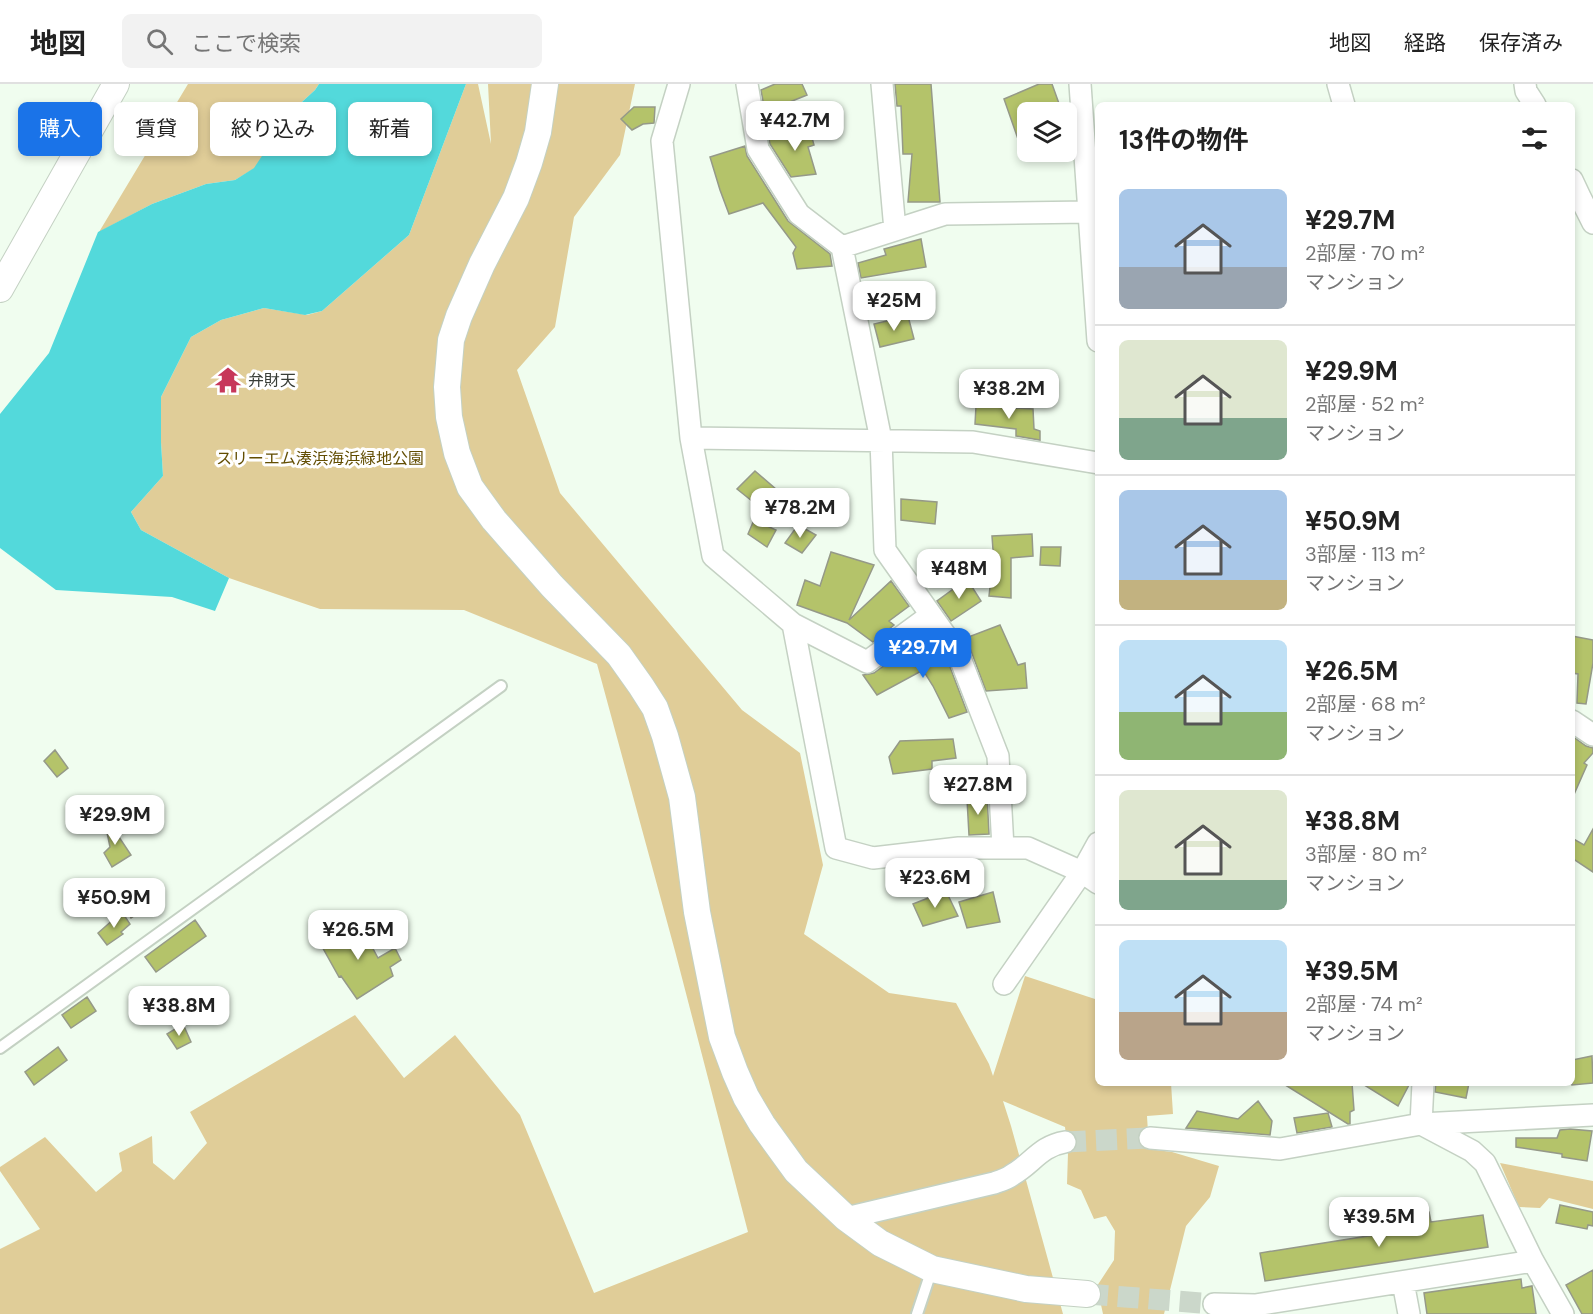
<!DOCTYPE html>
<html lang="ja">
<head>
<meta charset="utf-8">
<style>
	:root { --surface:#fff; --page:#f2f2f2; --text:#222; --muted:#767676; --line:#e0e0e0; --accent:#1a73e8 }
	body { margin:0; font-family:"DM Sans","Noto Sans JP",sans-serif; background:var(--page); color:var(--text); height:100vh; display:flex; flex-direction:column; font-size:22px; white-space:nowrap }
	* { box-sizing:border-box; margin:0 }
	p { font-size:20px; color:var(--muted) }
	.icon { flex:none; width:33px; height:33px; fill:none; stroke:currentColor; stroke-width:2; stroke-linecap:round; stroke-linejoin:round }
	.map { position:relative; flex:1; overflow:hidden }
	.details { position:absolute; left:1095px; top:18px; width:480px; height:984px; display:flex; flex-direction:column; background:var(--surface); border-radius:9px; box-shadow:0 3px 9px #0003 }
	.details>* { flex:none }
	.guide { position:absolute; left:18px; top:18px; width:570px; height:54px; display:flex; gap:12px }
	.tools { position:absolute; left:1017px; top:18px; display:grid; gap:12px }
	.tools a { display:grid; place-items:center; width:60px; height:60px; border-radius:9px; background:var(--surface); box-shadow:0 3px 9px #0003; font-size:30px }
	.price { position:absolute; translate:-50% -51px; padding:0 14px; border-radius:12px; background:#fff; color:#222; font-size:20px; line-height:39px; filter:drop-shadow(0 2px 3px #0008) }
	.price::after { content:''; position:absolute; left:50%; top:36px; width:18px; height:14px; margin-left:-9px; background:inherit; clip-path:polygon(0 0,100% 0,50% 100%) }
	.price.selected { background:var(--accent); color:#fff }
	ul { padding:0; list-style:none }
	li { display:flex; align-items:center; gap:18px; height:150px; padding:0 24px }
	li+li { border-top:2px solid var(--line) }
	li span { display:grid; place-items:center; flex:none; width:168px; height:120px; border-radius:9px; color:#555 }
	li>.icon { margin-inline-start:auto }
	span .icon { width:72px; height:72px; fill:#fffc; stroke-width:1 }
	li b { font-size:26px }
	h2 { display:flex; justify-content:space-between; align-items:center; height:72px; padding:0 24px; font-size:26px }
	.pill { padding:0 21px; border-radius:9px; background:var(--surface); box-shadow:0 3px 9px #0003; font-size:21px; line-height:54px }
	.pill.selected { background:var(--accent); color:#fff }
	header { display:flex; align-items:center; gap:36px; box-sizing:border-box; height:84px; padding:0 30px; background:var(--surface); border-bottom:2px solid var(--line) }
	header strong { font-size:28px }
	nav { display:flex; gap:33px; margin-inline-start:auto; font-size:21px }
	.search { width:420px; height:54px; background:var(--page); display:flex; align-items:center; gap:15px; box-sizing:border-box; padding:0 21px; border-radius:9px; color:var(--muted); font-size:22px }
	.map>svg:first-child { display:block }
</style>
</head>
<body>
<header>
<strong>地図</strong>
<div class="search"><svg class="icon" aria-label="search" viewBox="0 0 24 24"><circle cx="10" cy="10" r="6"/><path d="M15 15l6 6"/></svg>ここで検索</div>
<nav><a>地図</a><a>経路</a><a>保存済み</a></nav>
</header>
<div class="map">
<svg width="1593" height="1230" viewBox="0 0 1593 1230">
	<rect width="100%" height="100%" fill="#f0fdef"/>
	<!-- green -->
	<path fill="#e0cd98" d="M188,0H319L315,6L291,28L255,84L235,96L206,100L152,120L99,148Z
		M466,0H478L491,60L488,0H635L620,71L574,133L555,243L517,286L560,409L742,626L800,669L823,781L804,850L889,909L956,919L989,980L993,992L1025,892L1098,916V999H1171L1173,1030L1147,1032L1149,1065L1172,1068L1219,1082L1210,1113L1186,1142L1164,1230H1103L1097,1202L1114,1176L1115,1147L1106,1132L1094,1135L1081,1106L1067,1100L1068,1069L1065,1043L1003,1017L1011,1042L1063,1230H0V1165L40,1145L0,1087V1083L45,1053L96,1108L122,1087L119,1069L152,1052L153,1079L174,1096L207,1059L190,1028L355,931L404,994L455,951L520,1031L594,1209L748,1148L675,867L597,580L464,526L320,525L229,494L141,446L131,428L163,392L161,358V313L191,253L221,236L264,224L307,231L322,227L409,151Z
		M1500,1079L1593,1097V1125L1549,1114L1540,1124L1519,1123Z"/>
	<!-- water -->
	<path fill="#53d9db" d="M319,0H466L409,151L322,227L305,231L264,224L221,236L191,253L161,313V358L163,392L131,428L141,446L229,494L215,527L172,513L56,506L0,464V330L49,269L98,148L152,120L206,100L235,96L254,84L291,28L315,6Z"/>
	<!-- building -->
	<path fill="#b4c36a" stroke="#959988" stroke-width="1.5" d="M775,0H802L807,11L765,28L761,6Z
		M895,0H931L940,118H908L912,70H903L901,22H897Z
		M1039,0H1052L1062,28H1028V74L1025,75L1004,15Z
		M634,23H655L654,39L643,40L632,46L621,35Z
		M809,43L814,61L808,63L816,90L791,93L770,60L769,55Z
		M745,62L747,72L788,137L830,170L832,182L797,185L793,169L796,163L763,119L729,130L720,106L710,73Z
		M921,155L926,183L861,194L858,179L886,171L884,165Z
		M919,213L920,226L902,228L901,214Z
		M908,232L914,255L880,263L874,240Z
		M976,322L1033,325L1034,345L1040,347V356L1016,352V345L975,340Z
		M755,387L784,412L767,429L737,405Z
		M901,415L937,418L935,440L901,436Z
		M754,436L776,446L767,463L748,450Z
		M798,441L816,451L802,469L785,459Z
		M1032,450L1033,472L1011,474V514L989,512L991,494H995L992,452Z
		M1041,463H1061L1060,482L1040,481Z
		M831,468L874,481L849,536L891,497L909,522L889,537L894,541L873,558L847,539L797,521L805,496L820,502Z
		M967,495L981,517L951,537L937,517Z
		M1000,541L1018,581L1025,579L1027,604L986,607L970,564L963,555Z
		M1572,552L1593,556V579L1586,620L1577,619L1578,590L1572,589Z
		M939,564L947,575L967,628L949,634L933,602L923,586L877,611L863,591L874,589L893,575L895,580Z
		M1572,652L1586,662L1593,664V669L1584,679L1587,681L1572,715Z
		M953,655L956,674L932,677V685L893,690L889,673L900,657Z
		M55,666L68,684L57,693L44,677Z
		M987,711L989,750L969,751L967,715Z
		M103,729L131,771L112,783L104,769L110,763Z
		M1593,745V788L1572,774V754L1584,761Z
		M145,799L156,817L131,834L121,817Z
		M946,807L958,832L923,842L913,820Z
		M993,808L1000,838L967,844L959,818Z
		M122,828L130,840L121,848L123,850L107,861L98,849Z
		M195,836L206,852L156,888L145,873Z
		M353,838L367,863L371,861L378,874L395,864L401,876L390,883L393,892L357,915L341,892L339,893L320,859Z
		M87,913L96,927L71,944L62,931Z
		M183,940L191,958L177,965L167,950Z
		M58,963L67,976L34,1001L25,988Z
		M1592,972L1593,999L1572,1001V976Z
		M1282,999H1352L1354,1026L1350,1028V1040H1348Z
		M1361,999H1410L1398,1022Z
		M1436,999H1469L1466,1014L1435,1008Z
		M1258,1017L1272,1037L1270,1051L1186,1044L1197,1027L1238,1035Z
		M1328,1029L1332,1043L1297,1049L1294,1034Z
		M1570,1045L1592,1047L1587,1077L1562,1073V1070L1516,1063V1054H1557L1560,1046Z
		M1560,1121L1593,1128V1142L1588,1141L1587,1145L1556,1139Z
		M1429,1128L1431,1138L1483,1131L1488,1163L1265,1197L1260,1169L1374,1151V1149L1415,1143L1413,1131Z
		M1593,1186V1230H1582L1566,1201Z
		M1521,1195L1522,1204L1532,1202L1536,1230H1427L1424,1209Z"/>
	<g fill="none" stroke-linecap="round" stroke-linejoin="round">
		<!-- minor-tunnel -->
		<path stroke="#cbd7ca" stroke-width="21" stroke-dasharray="21 10" stroke-linecap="butt" d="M1065,1058L1150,1054
			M1087,1210L1214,1220"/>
		<!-- service casing -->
		<g stroke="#c4d1c3" stroke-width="14">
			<path id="service" d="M0,964L501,602
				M917,1230L932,1185"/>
		</g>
		<!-- minor casing -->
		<g stroke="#c4d1c3" stroke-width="24">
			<path id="minor" d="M679,0L662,57L691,354L713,472L793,540L836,764L873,774L959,764H1028L1082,788L1098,799
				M747,0L758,65L799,130L842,163L881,356L885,466L958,569L998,672L1003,764
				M882,0L895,146
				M1080,0L1098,257
				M1338,0L1344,21
				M1525,0L1526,7L1535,21
				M1572,96L1580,113
				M1572,115L1580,113L1593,139
				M842,163L945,130L1089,128
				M691,354L973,358L1098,379
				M793,540L867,578L931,531
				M1572,637L1593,651
				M1004,900L1082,788L1098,759
				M1421,1040L1472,1067L1485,1079L1533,1177L1563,1230
				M1421,1040L1423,999
				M1150,1054L1280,1065L1421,1040L1593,1031
				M846,1134L994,1099C1000,1097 1007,1095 1012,1091C1032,1080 1040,1062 1065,1058
				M1403,1198L1409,1230
				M1214,1220L1255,1221L1533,1177"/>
		</g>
		<!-- tertiary casing -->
		<g stroke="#c4d1c3" stroke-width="28">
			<path id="tertiary" d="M545,0L538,48L529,79L516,114L482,180L459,232L451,256L447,303L449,333L457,369L470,403L494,436L552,502L619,571L641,602L655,624L665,652L682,713L697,828L722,953L735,988L746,1013L762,1040L796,1087L846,1134L880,1159L932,1185L1026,1205L1087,1210
				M0,205L116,0"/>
		</g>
		<!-- service -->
		<use href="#service" stroke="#fff" stroke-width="10"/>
		<!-- minor -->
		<use href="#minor" stroke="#fff" stroke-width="21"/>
		<!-- tertiary -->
		<use href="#tertiary" stroke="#fff" stroke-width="26"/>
	</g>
	<!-- icons -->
	<defs>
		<g id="temple-bare" transform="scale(2.07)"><path d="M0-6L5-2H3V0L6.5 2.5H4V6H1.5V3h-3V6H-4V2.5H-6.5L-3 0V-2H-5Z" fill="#c7375a" stroke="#fff" stroke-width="2.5" paint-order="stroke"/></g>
	</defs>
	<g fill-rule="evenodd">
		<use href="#temple-bare" x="228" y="296"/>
	</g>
	<g text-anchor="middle" stroke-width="6" stroke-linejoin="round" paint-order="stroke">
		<!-- poi labels -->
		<g font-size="16" fill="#393e38" stroke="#fff" text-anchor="start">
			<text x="248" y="302">弁財天</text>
		</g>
		<!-- park labels -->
		<g font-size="16" fill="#634e03" stroke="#fff">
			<text x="320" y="380">スリーエム湊浜海浜緑地公園</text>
		</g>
	</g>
</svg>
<div class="tools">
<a><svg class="icon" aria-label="layers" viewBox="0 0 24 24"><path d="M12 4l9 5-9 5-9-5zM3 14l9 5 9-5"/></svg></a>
</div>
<b class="price" style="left:795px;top:68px">¥42.7M</b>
<b class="price" style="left:894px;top:248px">¥25M</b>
<b class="price" style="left:1009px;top:336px">¥38.2M</b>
<b class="price" style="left:800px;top:455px">¥78.2M</b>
<b class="price" style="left:959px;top:516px">¥48M</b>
<b class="price selected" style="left:923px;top:595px">¥29.7M</b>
<b class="price" style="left:978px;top:732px">¥27.8M</b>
<b class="price" style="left:115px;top:762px">¥29.9M</b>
<b class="price" style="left:935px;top:825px">¥23.6M</b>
<b class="price" style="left:114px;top:845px">¥50.9M</b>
<b class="price" style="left:358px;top:877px">¥26.5M</b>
<b class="price" style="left:179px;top:953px">¥38.8M</b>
<b class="price" style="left:1379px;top:1164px">¥39.5M</b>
<div class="guide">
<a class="pill selected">購入</a>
<a class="pill">賃貸</a>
<a class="pill">絞り込み</a>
<a class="pill">新着</a>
</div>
<section class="details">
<h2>13件の物件<svg class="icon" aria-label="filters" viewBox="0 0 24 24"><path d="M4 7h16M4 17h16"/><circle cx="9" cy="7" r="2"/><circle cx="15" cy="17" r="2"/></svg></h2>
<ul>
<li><span style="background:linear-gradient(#a9c7e8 65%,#9aa5b1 0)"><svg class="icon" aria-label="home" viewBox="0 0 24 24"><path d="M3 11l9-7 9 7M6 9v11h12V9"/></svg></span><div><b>¥29.7M</b><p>2部屋 · 70 m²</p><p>マンション</p></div></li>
<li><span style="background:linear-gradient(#dfe7d0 65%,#7fa58c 0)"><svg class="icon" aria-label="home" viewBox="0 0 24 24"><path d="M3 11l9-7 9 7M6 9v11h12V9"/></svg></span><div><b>¥29.9M</b><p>2部屋 · 52 m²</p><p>マンション</p></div></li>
<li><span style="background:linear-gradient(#a9c7e8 75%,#c2b280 0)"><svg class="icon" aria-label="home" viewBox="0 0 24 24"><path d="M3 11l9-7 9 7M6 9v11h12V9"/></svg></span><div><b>¥50.9M</b><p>3部屋 · 113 m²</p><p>マンション</p></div></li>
<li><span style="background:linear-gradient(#bfe0f5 60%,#8fb573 0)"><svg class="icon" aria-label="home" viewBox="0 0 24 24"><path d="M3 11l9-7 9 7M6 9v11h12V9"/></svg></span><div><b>¥26.5M</b><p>2部屋 · 68 m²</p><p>マンション</p></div></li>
<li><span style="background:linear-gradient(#dfe7d0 75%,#7fa58c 0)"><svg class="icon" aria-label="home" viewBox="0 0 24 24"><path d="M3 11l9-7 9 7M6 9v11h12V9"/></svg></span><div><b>¥38.8M</b><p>3部屋 · 80 m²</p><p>マンション</p></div></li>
<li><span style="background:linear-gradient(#bfe0f5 60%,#b9a48a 0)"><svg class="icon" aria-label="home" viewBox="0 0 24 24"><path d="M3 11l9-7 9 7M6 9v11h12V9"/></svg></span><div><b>¥39.5M</b><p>2部屋 · 74 m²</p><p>マンション</p></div></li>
</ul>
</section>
</div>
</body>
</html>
